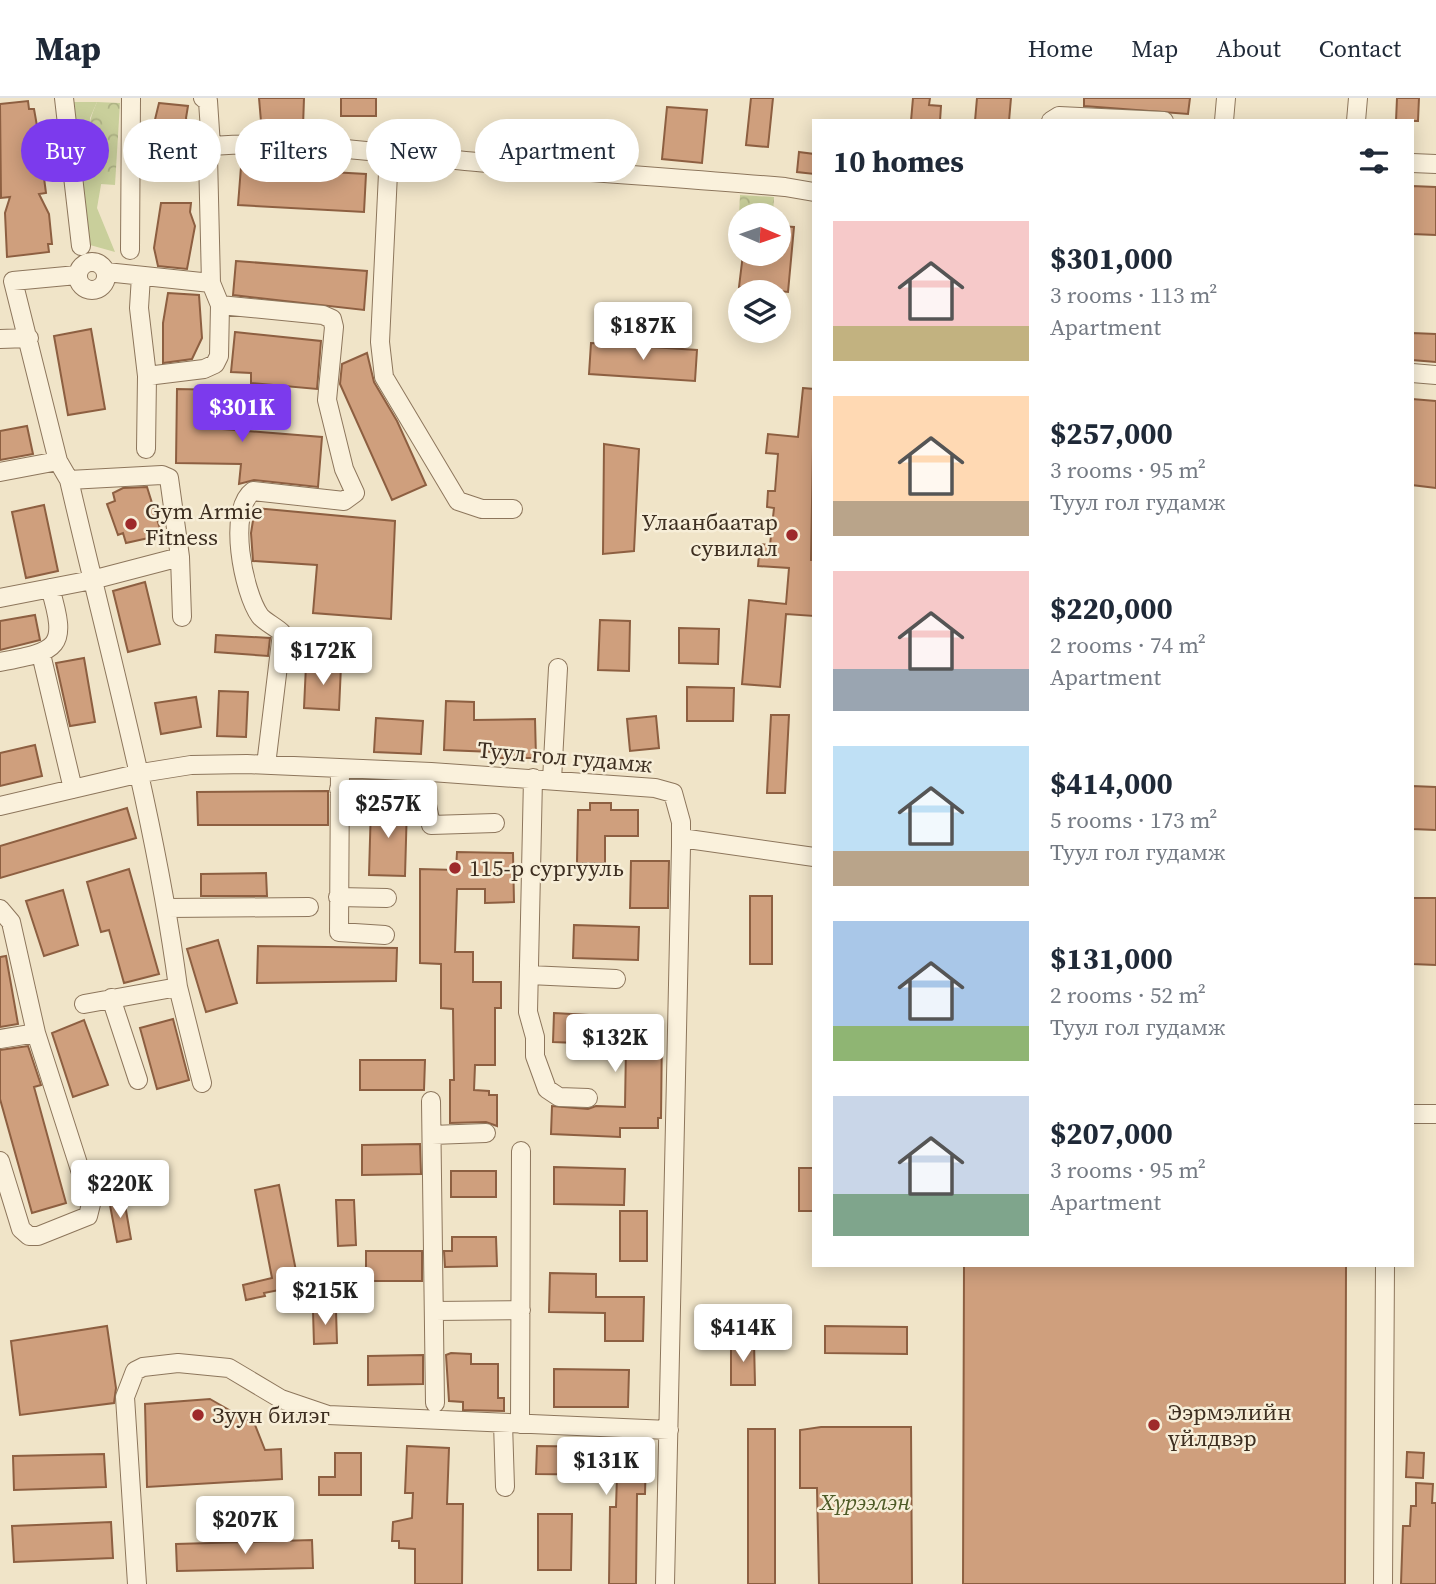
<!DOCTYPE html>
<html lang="en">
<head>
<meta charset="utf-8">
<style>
	:root { --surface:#fff; --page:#f6f6f7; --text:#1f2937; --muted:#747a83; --line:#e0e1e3; --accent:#7c3aed }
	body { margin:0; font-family:"Source Serif 4",serif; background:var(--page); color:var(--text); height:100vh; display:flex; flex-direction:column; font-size:26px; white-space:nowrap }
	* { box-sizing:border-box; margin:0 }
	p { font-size:23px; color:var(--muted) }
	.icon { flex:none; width:38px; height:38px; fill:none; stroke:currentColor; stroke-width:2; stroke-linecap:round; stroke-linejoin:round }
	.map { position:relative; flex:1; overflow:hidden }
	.side { position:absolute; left:812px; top:21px; width:602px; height:1148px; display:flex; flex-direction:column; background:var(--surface); border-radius:0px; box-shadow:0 4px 18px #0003 }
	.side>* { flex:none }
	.hud { position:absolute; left:21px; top:21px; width:665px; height:63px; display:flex; gap:14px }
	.needle { width:46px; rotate:92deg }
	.buttons { position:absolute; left:728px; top:105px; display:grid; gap:14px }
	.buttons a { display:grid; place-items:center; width:63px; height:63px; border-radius:50%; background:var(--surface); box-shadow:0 4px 18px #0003; font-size:35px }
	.price { position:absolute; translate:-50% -60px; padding:0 16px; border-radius:7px; background:#fff; color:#222; font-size:23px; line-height:46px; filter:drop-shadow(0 2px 4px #0008) }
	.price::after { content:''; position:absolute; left:50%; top:42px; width:21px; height:16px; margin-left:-10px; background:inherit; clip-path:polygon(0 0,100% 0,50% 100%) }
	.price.current { background:var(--accent); color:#fff }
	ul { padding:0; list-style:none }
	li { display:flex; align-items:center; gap:21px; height:175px; padding:0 21px }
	li span { display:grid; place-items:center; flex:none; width:196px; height:140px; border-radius:0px; color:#555 }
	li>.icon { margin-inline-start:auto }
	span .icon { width:84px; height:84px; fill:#fffc; stroke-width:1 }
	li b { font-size:30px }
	h2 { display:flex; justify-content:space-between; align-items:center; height:84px; padding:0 21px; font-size:30px }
	.pill { padding:0 24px; border-radius:32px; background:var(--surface); box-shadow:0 4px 18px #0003; font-size:24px; line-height:63px }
	.pill.current { background:var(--accent); color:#fff }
	header { display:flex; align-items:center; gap:42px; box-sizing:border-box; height:98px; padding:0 35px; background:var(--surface); border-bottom:2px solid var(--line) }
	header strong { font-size:33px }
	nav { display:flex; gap:38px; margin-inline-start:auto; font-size:24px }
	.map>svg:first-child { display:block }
</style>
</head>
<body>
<header>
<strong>Map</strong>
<nav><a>Home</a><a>Map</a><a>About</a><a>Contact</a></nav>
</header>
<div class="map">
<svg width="1436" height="1486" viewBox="0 0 1436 1486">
	<defs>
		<pattern id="park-crowns" width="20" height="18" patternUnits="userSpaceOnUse" patternTransform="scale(1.75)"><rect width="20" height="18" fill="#c9cf9b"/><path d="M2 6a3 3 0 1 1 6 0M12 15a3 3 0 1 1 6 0" fill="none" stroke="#aeb285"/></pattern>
	</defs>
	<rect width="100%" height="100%" fill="#f0e4c8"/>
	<!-- green -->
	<path fill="#c9cf9b" d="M74,4H97L90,20L89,45L102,81L97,110L115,154L90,147Z"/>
	<!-- park -->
	<path fill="url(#park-crowns)" d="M97,4L120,5L115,87L101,86C102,76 96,69 92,59C85,41 89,21 97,4Z
		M740,97L774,99L773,117L739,118Z"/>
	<!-- building -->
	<path fill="#cf9f7d" stroke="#8d5f41" stroke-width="2" d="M259,0H304L303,29H299V36L262,35Z
		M341,0H376V18H341Z
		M751,0H773L768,49L746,47Z
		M913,0H930L929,7L941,8L940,23H911Z
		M977,0H1011L1009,23H975Z
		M1084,0H1190L1188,16L1084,8Z
		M1397,0H1419L1418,23H1396Z
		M28,3L29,11H34L39,39L36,44L37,59L41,62L44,80L46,95L39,96L49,116L52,146H48L49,154L7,159L5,115L10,99L1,100L0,6Z
		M159,5L188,8L186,20L191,50L181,71L182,80L154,79L151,38Z
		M667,9L707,12L702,65L662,61Z
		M799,54L814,56V76L797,74Z
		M241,69L366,76L364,114L238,107Z
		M1412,88L1436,89V137L1412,136Z
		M161,105H191L190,114L195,128L187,171L158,168L154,150Z
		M779,128L794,129L788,194L739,189L743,156H779Z
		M236,163L367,173L364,212L233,197Z
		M168,195L199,197L202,240L192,261L163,265V225Z
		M91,231L105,311L68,317L54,238Z
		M235,234L321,243L317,291L251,285V275L231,274Z
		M1412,235L1436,236V264L1412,262Z
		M591,245L697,252L695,283L589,276Z
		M367,255L374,284L397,323L426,387L392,402L340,286L342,266Z
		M803,290L814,291L811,462H814V518L786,516L780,589L742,586L749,502L786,506L789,470L758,468L760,446L770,447L774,410L767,409L768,393H775L778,356L766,355L768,336L798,339Z
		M177,291L224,292L223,331L322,339L318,389L254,382L239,386L241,366L176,365Z
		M1412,301L1436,303V390L1412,387Z
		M27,328L33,356L0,362V333Z
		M604,346L639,351L634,453L603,456Z
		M147,389L162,437L126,445L123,435L118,437L107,406L115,403L113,395L123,390Z
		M44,407L58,473L26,480L12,414Z
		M255,410L395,423L391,521L313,515L317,467L253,463L251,435Z
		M145,484L160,546L128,554L113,493Z
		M35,517L40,542L0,552V523Z
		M600,522L630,523L629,573L598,572Z
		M679,530L719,531L718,566L679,565Z
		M216,537L270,540L268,558L215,554Z
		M84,560L95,624L70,628L56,565Z
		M306,567L341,568L339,612L304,610Z
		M687,589L734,590L733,623H687Z
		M219,593L248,594L246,639L217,638Z
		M196,599L201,629L161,636L155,605Z
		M446,603L474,604V622L535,621L536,660H494V654L444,652Z
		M771,617H789L785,695H767Z
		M656,618L659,650L630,653L627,621Z
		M376,620L423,623L421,656L374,654Z
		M35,647L42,678L0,688V655Z
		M1412,688L1436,689V732L1412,731Z
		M328,693V727H198L197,694Z
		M590,705H611V712H638V738H605V765H577L578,712H590Z
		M371,707H407L405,778L369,777Z
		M127,710L136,740L0,780V748Z
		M457,754L513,755L514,804L485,805V791H457L455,854H473V884H501V910H495V967H475L474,992L489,993V997H497V1028L486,1024L450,1025V982H454L453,911L441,910V866L420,865V771L456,772Z
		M631,763H669L668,810H630Z
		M129,771L159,876L124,885L109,832L101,834L87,784Z
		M266,775L267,798H201V776Z
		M63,792L78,847L44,858L26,803Z
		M750,798H772V866H750Z
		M1412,800H1436V867L1412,866Z
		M574,827L639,829L638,862L573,860Z
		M218,842L237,905L206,914L187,851Z
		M258,848L397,850L396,883L257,885Z
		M6,858L18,926L0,929V859Z
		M554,915L659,921V932H662L661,1020H658V1030H620V1039L551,1036L552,1008L588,1011L596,1008L625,1009L626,947L553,944Z
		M173,921L189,982L157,991L140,930Z
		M84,922L108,987L73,999L52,935Z
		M28,948L41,987L34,989L66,1105L32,1115L0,1001V952Z
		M360,962H425L424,992H360Z
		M420,1046L421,1076L362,1077V1047Z
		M554,1069L625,1071L624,1107L554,1106Z
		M799,1070H814V1113H799Z
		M451,1073H496V1099H451Z
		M279,1087L299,1188L264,1195L265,1198L246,1202L243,1187L272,1180L255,1092Z
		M124,1101L131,1141L117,1144L109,1102Z
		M336,1102H354L356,1147L338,1148Z
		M620,1113H647V1163H620Z
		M452,1139H496L497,1168L445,1169L444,1153H452Z
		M366,1153H422V1183H366Z
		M964,1167H1346L1345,1486H963Z
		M550,1175L596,1176V1199H644L643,1243H605V1215L549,1214Z
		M336,1212L337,1245L314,1246L313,1213Z
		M107,1228L116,1290L114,1305L20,1317L11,1243Z
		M825,1228L907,1229V1256L825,1255Z
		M731,1244H754L755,1287H731Z
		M451,1255L471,1256V1266H498V1300H504V1313L463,1312V1304L449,1303L446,1257Z
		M423,1257V1286L368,1287V1258Z
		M554,1271L629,1272L628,1309H554Z
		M210,1301L255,1327L265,1352L281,1351L282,1381L147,1389L145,1306Z
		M821,1329H911L912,1486H819L817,1390H800V1332Z
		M748,1331H775V1486H748Z
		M407,1348L449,1350L447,1406H463L462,1486H415V1451L399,1450V1443H392L393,1424L412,1420L413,1395H405Z
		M537,1348L612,1349V1358L646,1359L645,1396H637L636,1486H609L610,1409H616L617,1377L536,1376Z
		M1407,1354L1424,1355L1423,1380L1406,1379Z
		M335,1355H361V1397H319V1379H335Z
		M104,1356L106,1389L14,1392L13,1358Z
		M1416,1385L1433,1386L1432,1405H1436V1486H1401L1403,1428H1410L1411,1408H1416Z
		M538,1416H572L571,1472H538Z
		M111,1424L113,1460L14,1464L12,1428Z
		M312,1442L313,1470L177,1473L176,1446Z"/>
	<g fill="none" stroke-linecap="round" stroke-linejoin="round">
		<!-- minor casing -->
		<g stroke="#8d765c" stroke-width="20">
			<path id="minor" d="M64,0L81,148
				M203,0L208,3L211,48
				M1051,23L1059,18L1164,23
				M1224,23L1226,0
				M1356,23L1358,0
				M389,54L380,244L384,279L458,403L482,411H513
				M1412,65L1436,66
				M130,152L131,0
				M78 178a14 14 0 1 1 28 0a14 14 0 1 1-28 0Z
				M106,174L211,185L208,58L211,48C300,42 388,56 477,64C579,74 682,80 785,89L814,94
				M77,177L13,183L58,363L69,382C108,551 155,717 178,889L84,906
				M141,178L139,210L147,278L204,271L215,266L219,258L220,207
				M211,185L220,207L323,217L332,221L334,229L327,302L344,371L355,395L344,403L253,393C227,412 243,494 260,518C265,524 276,529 282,535L266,667
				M0,241L29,240
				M1412,275L1436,277
				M146,351L147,278
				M0,374L58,363
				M69,382L162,377L169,380L180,459L182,519
				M0,500L92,482L180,459
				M41,556L73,691
				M0,564C59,553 68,550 50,490
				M340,671L339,834L385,837
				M533,680L528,914L535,939V958L547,991L559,999L588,1000
				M552,682L558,570
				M339,691L424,692L431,727L495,725
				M0,708L141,675L191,667L247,666L431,674L655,690L673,695L681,724V748L665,1486
				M681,740L814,759
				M338,799L387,800
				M167,810L309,809
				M0,811L11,824L36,935L91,1106L88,1118L38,1138H29L21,1131L0,1063
				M529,877L616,881
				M178,889L202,985
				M111,900L138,982
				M0,941L36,935
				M431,1003L435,1305
				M1412,1016H1436
				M432,1037L486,1035
				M434,1213L521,1212
				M503,1325L505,1389
				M520,1326L521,1053
				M137,1486L125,1299L135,1273L143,1269L178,1265L229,1270L281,1301L328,1317L669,1332
				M1383,1486L1385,1167"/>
		</g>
		<!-- minor -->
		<use href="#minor" stroke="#faf1dc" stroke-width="18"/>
	</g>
	<!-- markers -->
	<g fill="#9e2a2b" stroke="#f7eed8" stroke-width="2.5">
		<circle cx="131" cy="426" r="7"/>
		<circle cx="792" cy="437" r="7"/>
		<circle cx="455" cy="770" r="7"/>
		<circle cx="198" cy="1317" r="7"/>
		<circle cx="1154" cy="1327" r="7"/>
	</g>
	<g text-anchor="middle" stroke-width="5" stroke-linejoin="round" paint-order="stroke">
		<!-- poi labels -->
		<g font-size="23" fill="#3d2e20" stroke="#f7eed8" text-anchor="start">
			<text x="145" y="421">Gym Armie<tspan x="145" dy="26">Fitness</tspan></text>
			<text x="778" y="432" text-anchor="end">Улаанбаатар<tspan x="778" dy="26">сувилал</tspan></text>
			<text x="469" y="778">115-р сургууль</text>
			<text x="1168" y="1322">Ээрмэлийн<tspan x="1168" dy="26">үйлдвэр</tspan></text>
			<text x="212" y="1325">Зуун билэг</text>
		</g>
		<!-- street labels -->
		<g font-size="23" fill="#3d2e20" stroke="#f7eed8">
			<text transform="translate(565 659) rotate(5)" y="8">Туул гол гудамж</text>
		</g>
		<!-- park labels -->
		<g font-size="23" font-style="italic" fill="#4d5a26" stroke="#f7eed8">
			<text x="865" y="1412">Хүрээлэн</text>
		</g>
	</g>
</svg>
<div class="buttons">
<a><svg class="needle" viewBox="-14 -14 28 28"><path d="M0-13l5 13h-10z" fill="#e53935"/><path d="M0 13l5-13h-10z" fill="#747a83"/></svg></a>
<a><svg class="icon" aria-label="layers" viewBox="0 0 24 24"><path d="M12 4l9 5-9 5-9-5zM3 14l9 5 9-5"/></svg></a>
</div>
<b class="price" style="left:643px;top:264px">$187K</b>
<b class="price current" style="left:242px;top:346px">$301K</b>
<b class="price" style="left:323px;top:589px">$172K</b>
<b class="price" style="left:388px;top:742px">$257K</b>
<b class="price" style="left:615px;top:976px">$132K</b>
<b class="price" style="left:120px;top:1122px">$220K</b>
<b class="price" style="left:325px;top:1229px">$215K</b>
<b class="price" style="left:743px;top:1266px">$414K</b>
<b class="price" style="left:606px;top:1399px">$131K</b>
<b class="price" style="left:245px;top:1458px">$207K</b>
<div class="hud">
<a class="pill current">Buy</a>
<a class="pill">Rent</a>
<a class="pill">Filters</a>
<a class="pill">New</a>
<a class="pill">Apartment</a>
</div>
<section class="side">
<h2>10 homes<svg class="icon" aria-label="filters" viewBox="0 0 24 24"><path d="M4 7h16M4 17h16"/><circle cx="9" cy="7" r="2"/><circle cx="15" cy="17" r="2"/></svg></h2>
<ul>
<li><span style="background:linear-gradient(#f6c9c9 75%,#c2b280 0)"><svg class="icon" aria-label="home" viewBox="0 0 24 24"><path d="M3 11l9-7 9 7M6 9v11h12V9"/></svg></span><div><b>$301,000</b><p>3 rooms · 113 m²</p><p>Apartment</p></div></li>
<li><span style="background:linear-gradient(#ffd9b3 75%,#b9a48a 0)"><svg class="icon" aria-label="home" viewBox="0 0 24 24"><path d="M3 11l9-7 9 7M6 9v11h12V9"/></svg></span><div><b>$257,000</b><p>3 rooms · 95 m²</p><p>Туул гол гудамж</p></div></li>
<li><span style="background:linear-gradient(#f6c9c9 70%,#9aa5b1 0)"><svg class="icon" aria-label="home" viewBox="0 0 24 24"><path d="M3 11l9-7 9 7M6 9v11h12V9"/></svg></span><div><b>$220,000</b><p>2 rooms · 74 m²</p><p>Apartment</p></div></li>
<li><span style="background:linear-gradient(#bfe0f5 75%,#b9a48a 0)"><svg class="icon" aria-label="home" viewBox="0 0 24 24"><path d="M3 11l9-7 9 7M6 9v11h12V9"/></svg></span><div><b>$414,000</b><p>5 rooms · 173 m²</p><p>Туул гол гудамж</p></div></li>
<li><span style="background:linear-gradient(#a9c7e8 75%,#8fb573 0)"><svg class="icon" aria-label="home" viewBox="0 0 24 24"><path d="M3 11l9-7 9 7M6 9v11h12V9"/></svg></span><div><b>$131,000</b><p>2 rooms · 52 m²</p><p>Туул гол гудамж</p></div></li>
<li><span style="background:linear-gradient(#c9d6e8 70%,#7fa58c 0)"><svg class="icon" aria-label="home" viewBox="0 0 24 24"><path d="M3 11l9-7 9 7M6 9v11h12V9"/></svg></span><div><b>$207,000</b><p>3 rooms · 95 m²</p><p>Apartment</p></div></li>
</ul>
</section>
</div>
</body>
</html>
